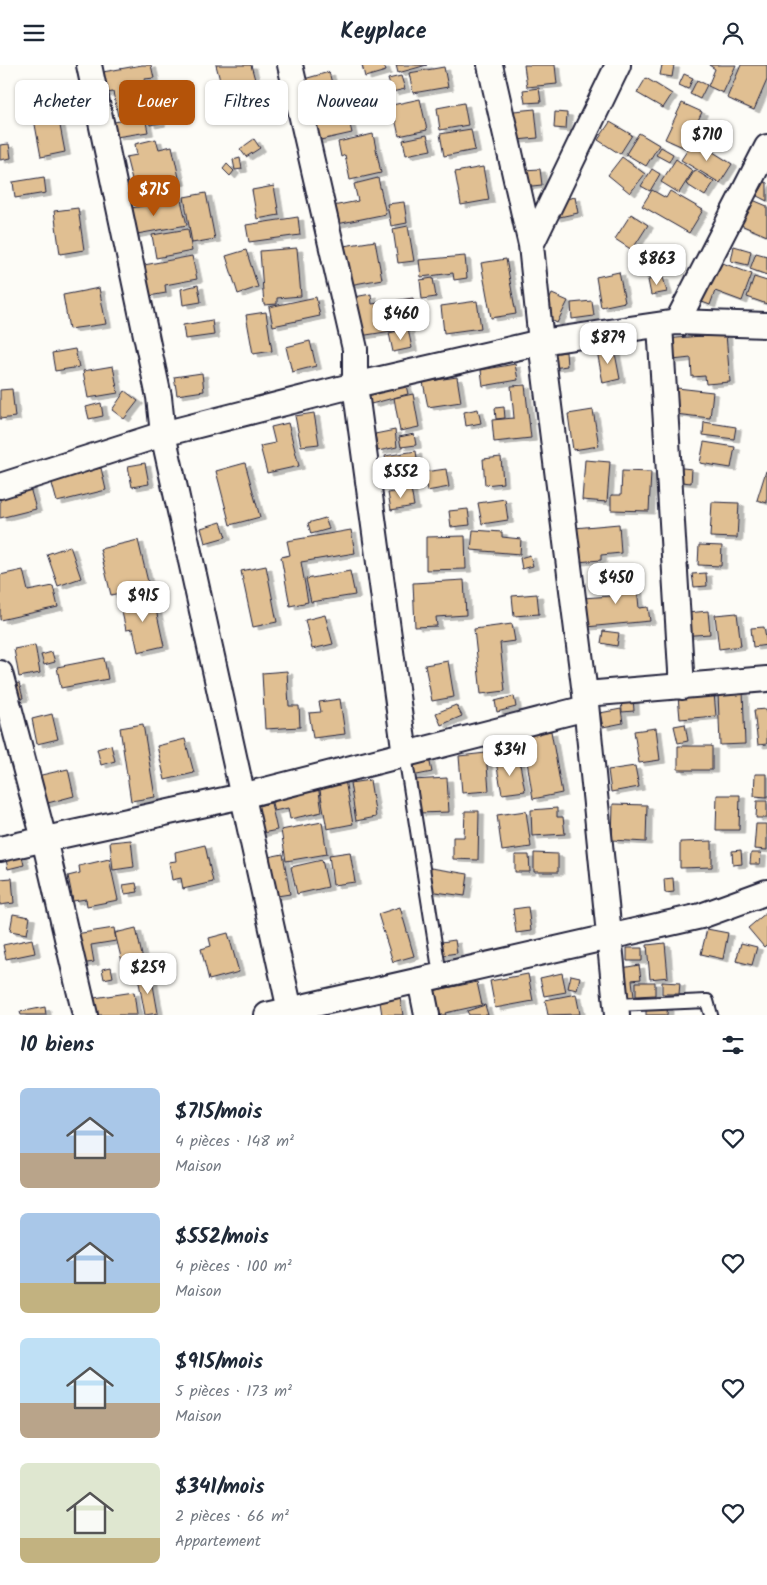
<!DOCTYPE html>
<html lang="fr">
<head>
<meta charset="utf-8">
<style>
	:root { --surface:#fff; --page:#f2f2f3; --text:#1f2937; --muted:#747a83; --accent:#b45309 }
	body { margin:0; font-family:Kalam,sans-serif; background:var(--page); color:var(--text); height:100vh; display:flex; flex-direction:column; font-size:19px; white-space:nowrap }
	* { box-sizing:border-box; margin:0 }
	p { font-size:16px; color:var(--muted) }
	.icon { flex:none; width:28px; height:28px; fill:none; stroke:currentColor; stroke-width:2; stroke-linecap:round; stroke-linejoin:round }
	.map { position:relative; height:950px; overflow:hidden }
	.drawer { display:flex; flex-direction:column; background:var(--surface); flex:1 }
	.drawer>* { flex:none }
	.guide { position:absolute; left:15px; top:15px; width:500px; height:45px; display:flex; gap:10px }
	.price { position:absolute; translate:-50% -42px; padding:0 11px; border-radius:10px; background:#fff; color:#222; font-size:16px; line-height:32px; filter:drop-shadow(0 1px 2px #0008) }
	.price::after { content:''; position:absolute; left:50%; top:30px; width:15px; height:11px; margin-left:-8px; background:inherit; clip-path:polygon(0 0,100% 0,50% 100%) }
	.price.active { background:var(--accent); color:#fff }
	ul { padding:0; list-style:none }
	li { display:flex; align-items:center; gap:15px; height:125px; padding:0 20px }
	li span { display:grid; place-items:center; flex:none; width:140px; height:100px; border-radius:8px; color:#555 }
	li>.icon { margin-inline-start:auto }
	span .icon { width:60px; height:60px; fill:#fffc; stroke-width:1 }
	li b { font-size:21px }
	h2 { display:flex; justify-content:space-between; align-items:center; height:60px; padding:0 20px; font-size:21px }
	.chip { padding:0 18px; border-radius:8px; background:var(--surface); box-shadow:0 1px 4px #0004; font-size:18px; line-height:45px }
	.chip.active { background:var(--accent); color:#fff }
	header { display:flex; justify-content:space-between; align-items:center; height:65px; padding:0 20px; background:var(--surface); font-size:22px; font-weight:700 }
	.map>svg:first-child { display:block }
</style>
</head>
<body>
<header><svg class="icon" aria-label="menu" viewBox="0 0 24 24"><path d="M4 6h16M4 12h16M4 18h16"/></svg>Keyplace<svg class="icon" aria-label="person" viewBox="0 0 24 24"><circle cx="12" cy="8" r="4"/><path d="M4 21q1-7 8-7t8 7"/></svg></header>
<div class="map">
<svg width="767" height="950" viewBox="0 0 767 950">
	<defs>
		<filter id="shadow"><feDropShadow dx="5.5" dy="3" stdDeviation="0" flood-color="#0004"/></filter>
	</defs>
	<rect width="100%" height="100%" fill="#fdfcf7"/>
	<filter id="ink" filterUnits="userSpaceOnUse"><feTurbulence type="fractalNoise" baseFrequency=".02" numOctaves="2"/><feDisplacementMap in="SourceGraphic" scale="10" xChannelSelector="R" yChannelSelector="G"/><feConvolveMatrix kernelMatrix="1 2 1 2 8 2 1 2 1" color-interpolation-filters="sRGB"/></filter>
	<g filter="url(#ink)">
		<!-- building -->
		<path fill="#e0bf92" stroke="#22223b" filter="url(#shadow)" d="M142,0H151L154,13L145,14L151,44L118,51L113,27L101,29L97,8Z
			M216,0H251L257,22L224,31Z
			M362,0H384L386,6L365,12Z
			M396,0H427L398,8Z
			M524,0H555L557,19L527,22Z
			M662,0H674L672,12L660,10Z
			M709,0H736L723,28L708,21L715,4Z
			M741,0H767V15L754,45L727,33Z
			M444,2L448,22L413,28L409,8Z
			M329,7L333,22L301,30L297,16Z
			M684,9L693,13L688,24L679,20Z
			M401,11L405,24L392,27L388,14Z
			M646,13L672,29L663,43L637,28Z
			M697,15L707,20L700,34L690,29Z
			M539,23L541,37L525,38L523,25Z
			M342,26L352,68L316,76L306,35Z
			M247,27L255,36L240,48L233,38Z
			M420,34L427,65L399,71L392,40Z
			M226,35L235,44L221,57L212,48Z
			M464,38L468,60L440,65L437,43Z
			M682,38L702,47L685,83L665,74Z
			M535,44L538,73L506,76L503,47Z
			M57,45L65,87L41,92L33,49Z
			M555,47L567,48L566,64L554,63Z
			M158,48L160,58L150,60L148,50Z
			M145,52L148,67L116,72L114,57Z
			M610,57L632,70L620,89L598,75Z
			M471,64L475,85L444,91L440,69Z
			M639,68L659,80L646,101L626,89Z
			M373,69L381,108L350,115L345,90L341,92L338,77Z
			M427,70L431,85L406,90L403,75Z
			M156,74L159,84L172,81L180,117L135,127L126,92L137,90L135,79Z
			M254,74L260,83L246,92L240,84Z
			M694,75L732,99L720,118L681,95Z
			M9,79L11,93L0,95V80Z
			M661,82L673,89L669,97L656,90Z
			M622,92L645,109L630,128L608,110Z
			M240,93L242,104L235,105L233,95Z
			M676,94L693,106L679,128L661,117Z
			M227,99L234,106L230,111L223,104Z
			M483,102L489,135L461,140L455,107Z
			M540,104L542,120L512,123L523,105Z
			M652,104L660,109L650,126L641,121Z
			M695,105L714,117L705,131L686,119Z
			M44,112L46,128L15,133L13,117Z
			M378,113L386,149L332,160L328,142L358,136L354,119Z
			M765,117L767,118V136L757,131Z
			M274,121L279,150L257,154L252,125Z
			M652,125L666,133L670,126L703,145L689,168L642,141Z
			M206,128L215,174L192,178L184,132Z
			M173,131H180L187,160L126,171L121,145L174,135Z
			M575,132L578,148L555,153L552,137Z
			M748,133L767,141V171L736,158Z
			M404,137L407,158L391,161L387,139Z
			M78,143L84,185L60,189L54,146Z
			M631,149L648,160L632,185L615,174Z
			M298,152L300,170L249,177L246,160Z
			M408,161L414,196L398,198L393,164Z
			M188,164L192,186L156,193L152,170Z
			M375,176L382,214L344,221L337,182Z
			M734,181L751,186L748,200L731,196Z
			M297,183L301,231L277,233V239L264,240L260,186Z
			M246,185L258,222L238,229L226,191Z
			M756,188L767,191V210L750,204Z
			M192,191L197,214L165,220L166,228L149,231L144,200Z
			M465,191L467,213L454,215L453,208L421,212L419,195Z
			M704,191L752,209L742,236L715,226L710,240L689,232Z
			M506,194L516,249L491,253L481,198Z
			M652,194L657,205L642,211L638,201Z
			M619,207L625,237L601,242L596,212Z
			M663,212L667,227L651,230L648,215Z
			M754,212L767,216V239L747,232Z
			M433,213L436,232L422,234L420,215Z
			M198,220L201,237L183,240L181,224Z
			M99,223L106,259L69,264L63,230Z
			M371,229L372,239L413,233L417,262L360,271L354,232Z
			M552,229L568,236L557,258L542,250Z
			M316,232L320,251L273,261L269,242Z
			M477,236L481,263L444,268L441,241Z
			M592,236L594,251L572,254L571,238Z
			M266,247L272,286L253,289L246,250Z
			M212,255L214,270L185,274L183,260Z
			M408,264L412,283L393,287L389,268Z
			M726,269L730,317L706,319L705,311L692,312L691,293L654,297L652,275Z
			M310,276L316,301L292,307L286,282Z
			M614,283L620,314L603,318L597,286Z
			M75,284L79,302L55,306L52,288Z
			M566,287L567,301L553,303L551,289Z
			M515,299L518,315L483,321L481,305Z
			M113,301L118,328L88,333L83,306Z
			M202,308L204,326L177,330L174,312Z
			M457,312L461,337L428,342L423,317Z
			M405,316L408,329L371,339L367,326Z
			M525,320L531,373L494,377L492,355L514,353L511,321Z
			M668,322L713,327L710,353L666,348Z
			M12,324L15,352L0,354V325Z
			M125,326L138,336L124,354L112,345Z
			M413,329L419,362L400,366L394,333Z
			M101,338L103,351L89,354L86,342Z
			M504,342L505,353L496,354L495,343Z
			M478,344L481,358L466,361L464,347Z
			M593,345L599,381L573,385L568,349Z
			M314,348L319,379L301,381L295,351Z
			M704,357L736,362L734,374L703,370Z
			M288,358L299,401L267,408L260,381L275,378L271,362Z
			M395,365L397,382L378,386L375,369Z
			M414,369L416,380L401,382L399,372Z
			M704,377L735,382L731,403L700,398Z
			M416,386L420,415L390,419L385,391Z
			M501,392L503,418L485,420L483,394Z
			M585,395L610,397L607,437L582,435Z
			M145,398L149,419L132,422L128,401Z
			M245,398L260,452L230,460L216,406Z
			M664,401L692,404L691,418L663,415Z
			M101,403L106,425L57,437L51,415Z
			M446,404L449,422L427,426L424,407Z
			M622,406L651,407L649,446L611,445V430H621Z
			M766,406H767V438L757,435Z
			M29,419L36,444L0,453V427Z
			M411,424L414,441L391,445L388,428Z
			M505,434L508,455L482,459L478,438Z
			M712,437L739,438L737,473L710,472Z
			M468,444L470,460L451,462L449,446Z
			M325,453L329,464L311,469L308,458Z
			M221,457L226,472L205,478L201,463Z
			M619,459L621,488L601,490V495L577,497L574,463Z
			M351,465L355,488L301,497L308,537L290,541L281,492L290,490L287,476Z
			M473,465L502,467V472L521,474L520,489L471,485Z
			M465,471L466,504L426,505V472Z
			M138,475L149,521L111,530L100,484Z
			M699,480L722,481L721,501L698,500Z
			M70,481L81,513L58,521L47,489Z
			M530,490L533,501L522,504L520,493Z
			M266,501L277,557L253,562L241,506Z
			M23,505L28,526L53,521L58,542L0,555V510Z
			M350,506L355,530L311,537L306,514Z
			M706,508L707,521L694,522L692,509Z
			M636,512L639,543L648,542L650,556L586,562L583,533L611,531L609,514Z
			M464,515L466,550L436,552L437,561L415,562L413,518Z
			M537,529L539,549L514,551L512,531Z
			M153,531L164,581L138,587L133,564L126,565L120,538Z
			M708,546L710,569L679,571L677,549Z
			M737,548L741,581L719,584L715,550Z
			M325,550L333,579L312,584L305,555Z
			M512,559L515,576L500,578L505,626L481,629L474,564Z
			M764,562L767,580L753,582L751,563Z
			M603,566L619,568L617,581L601,578Z
			M35,580L40,608L19,612L14,584Z
			M52,587L55,597L44,600L41,590Z
			M104,593L108,614L61,623L57,602Z
			M448,596L454,632L432,636L425,600Z
			M287,606L289,641H299L300,662L265,664L262,608Z
			M19,618L23,633L13,635L9,620Z
			M743,626L745,679L720,680L718,627Z
			M714,628L716,651L680,654L678,631Z
			M514,631L516,642L497,647L495,636Z
			M633,632L634,646L622,647L621,633Z
			M340,634L345,669L313,673L309,648L321,647L319,637Z
			M456,640L462,651L441,660L436,648Z
			M621,644L623,658L603,662L600,648Z
			M767,644V679L758,680L754,645Z
			M52,649L58,674L37,679L32,654Z
			M143,659L155,732L131,736L120,663Z
			M685,659L688,676L678,678L674,661Z
			M656,663L660,695L639,698L634,666Z
			M551,666L562,728L533,734L523,671Z
			M185,674L194,708L165,715L157,681Z
			M111,680L115,696L101,700L97,684Z
			M678,681H712V705H678Z
			M486,688L489,726L462,728L459,691Z
			M429,693L432,707L412,711L410,696Z
			M519,694L525,726L502,729L496,697Z
			M635,701L639,722L611,727L608,705Z
			M68,704L74,731L44,739L37,711Z
			M755,709H767V732L754,731Z
			M447,713L449,747L419,748L418,725H414L413,715Z
			M345,715L353,759L327,764L319,720Z
			M370,715L376,752L356,756L350,718Z
			M318,720L322,747L290,754L288,743L274,746L270,730Z
			M717,730H740L739,765H716Z
			M757,736H767V753H756Z
			M271,738L277,765L253,770L247,743Z
			M613,739L647,740L646,777L612,775Z
			M557,743V752H563L565,769L532,771L531,745Z
			M465,746H479L478,795L453,794V772H464Z
			M526,746L531,782L502,786L497,750Z
			M322,757L327,789L286,796L281,765Z
			M756,759H767V785L754,784Z
			M131,775L134,802L113,805L110,777Z
			M712,776V802L680,803V777Z
			M205,780L213,817L183,824L181,813L172,815L169,797L176,796L175,787Z
			M741,785L742,799L733,800L732,786Z
			M21,787L24,800L8,804L5,790Z
			M350,787L355,817L333,820L329,790Z
			M534,788L558,789V807H534Z
			M751,788H761L760,799H750Z
			M283,789L290,829L264,833L258,794Z
			M515,790H529L530,807H515Z
			M109,794L118,835L87,841L86,834L73,836L68,811L80,808L79,801Z
			M322,795L328,822L297,829L291,802Z
			M431,803L468,809L465,831L428,826Z
			M12,813L14,838L0,840V814Z
			M673,813L674,827L665,828L664,814Z
			M136,818L138,827L125,829L123,820Z
			M400,842L414,891L393,897L378,849Z
			M528,842L531,866L516,868L513,844Z
			M767,847V879L764,882L748,863Z
			M13,849L30,852L27,869L10,866Z
			M114,863L116,876L91,880L94,897L74,900L69,870Z
			M136,863L146,909L126,913L115,868Z
			M707,864L728,868L723,894L701,889Z
			M228,868L239,907L209,915L201,884L211,881L209,873Z
			M32,874L35,888L6,894L3,880Z
			M455,875L457,888L437,891L435,878Z
			M665,878L668,912L650,914L647,880Z
			M741,878L757,882L752,900L736,896Z
			M627,883H642V896H627Z
			M639,900L641,914L632,915L634,932L615,935L610,905Z
			M111,902L113,912L104,914L102,904Z
			M562,908L566,927L544,931L540,913Z
			M151,909L158,948L145,950L138,912Z
			M528,909L533,936L495,943L490,916Z
			M571,910L580,912L577,925L568,923Z
			M477,917L482,940L445,948L446,950H432L427,927Z
			M636,917H655V930L636,931Z
			M662,917L680,918L679,929H662Z
			M134,927L137,950H96L94,933Z
			M576,929L580,949L548,950L545,935Z
			M400,933L403,950H382L380,937Z
			M646,935L668,936L667,950H646Z
			M485,940L488,950H469L467,946Z
			M45,942L46,950H21L20,947Z"/>
		<g fill="none" stroke-linecap="round" stroke-linejoin="round">
			<!-- lane casing -->
			<g stroke="#22223b" stroke-width="16">
				<path id="lane" d="M405,690L440,910
					M616,940L707,936L711,950"/>
			</g>
			<!-- street casing -->
			<g stroke="#22223b" stroke-width="28">
				<path id="street" d="M89,0L159,332L163,369L291,950
					M290,0L355,284V320L405,690
					M490,0L531,180L541,277L585,629L617,950
					M531,180L618,0
					M677,257L767,82
					M660,260L682,622
					M0,421L163,369L355,320L541,277L677,257L767,260
					M0,608L44,774L85,950
					M585,629L767,614
					M0,784L242,731L586,643
					M420,915L427,950
					M267,950L701,851L767,827"/>
			</g>
			<!-- lane -->
			<use href="#lane" stroke="#fdfcf7" stroke-width="12"/>
			<!-- street -->
			<use href="#street" stroke="#fdfcf7" stroke-width="24"/>
		</g>
	</g>
</svg>
<b class="price" style="left:707px;top:97px">$710</b>
<b class="price active" style="left:154px;top:152px">$715</b>
<b class="price" style="left:657px;top:221px">$863</b>
<b class="price" style="left:401px;top:276px">$460</b>
<b class="price" style="left:608px;top:300px">$879</b>
<b class="price" style="left:401px;top:434px">$552</b>
<b class="price" style="left:616px;top:540px">$450</b>
<b class="price" style="left:143px;top:558px">$915</b>
<b class="price" style="left:510px;top:712px">$341</b>
<b class="price" style="left:148px;top:930px">$259</b>
<div class="guide">
<a class="chip">Acheter</a>
<a class="chip active">Louer</a>
<a class="chip">Filtres</a>
<a class="chip">Nouveau</a>
</div>
</div>
<section class="drawer">
<h2>10 biens<svg class="icon" aria-label="filters" viewBox="0 0 24 24"><path d="M4 7h16M4 17h16"/><circle cx="9" cy="7" r="2"/><circle cx="15" cy="17" r="2"/></svg></h2>
<ul>
<li><span style="background:linear-gradient(#a9c7e8 65%,#b9a48a 0)"><svg class="icon" aria-label="home" viewBox="0 0 24 24"><path d="M3 11l9-7 9 7M6 9v11h12V9"/></svg></span><div><b>$715/mois</b><p>4 pièces · 148 m²</p><p>Maison</p></div><svg class="icon" aria-label="heart" viewBox="0 0 24 24"><path d="M12 20l-8-8c-3-5 5-10 8-4 3-6 11-1 8 4z"/></svg></li>
<li><span style="background:linear-gradient(#a9c7e8 70%,#c2b280 0)"><svg class="icon" aria-label="home" viewBox="0 0 24 24"><path d="M3 11l9-7 9 7M6 9v11h12V9"/></svg></span><div><b>$552/mois</b><p>4 pièces · 100 m²</p><p>Maison</p></div><svg class="icon" aria-label="heart" viewBox="0 0 24 24"><path d="M12 20l-8-8c-3-5 5-10 8-4 3-6 11-1 8 4z"/></svg></li>
<li><span style="background:linear-gradient(#bfe0f5 65%,#b9a48a 0)"><svg class="icon" aria-label="home" viewBox="0 0 24 24"><path d="M3 11l9-7 9 7M6 9v11h12V9"/></svg></span><div><b>$915/mois</b><p>5 pièces · 173 m²</p><p>Maison</p></div><svg class="icon" aria-label="heart" viewBox="0 0 24 24"><path d="M12 20l-8-8c-3-5 5-10 8-4 3-6 11-1 8 4z"/></svg></li>
<li><span style="background:linear-gradient(#dfe7d0 75%,#c2b280 0)"><svg class="icon" aria-label="home" viewBox="0 0 24 24"><path d="M3 11l9-7 9 7M6 9v11h12V9"/></svg></span><div><b>$341/mois</b><p>2 pièces · 66 m²</p><p>Appartement</p></div><svg class="icon" aria-label="heart" viewBox="0 0 24 24"><path d="M12 20l-8-8c-3-5 5-10 8-4 3-6 11-1 8 4z"/></svg></li>
</ul>
</section>
</body>
</html>
